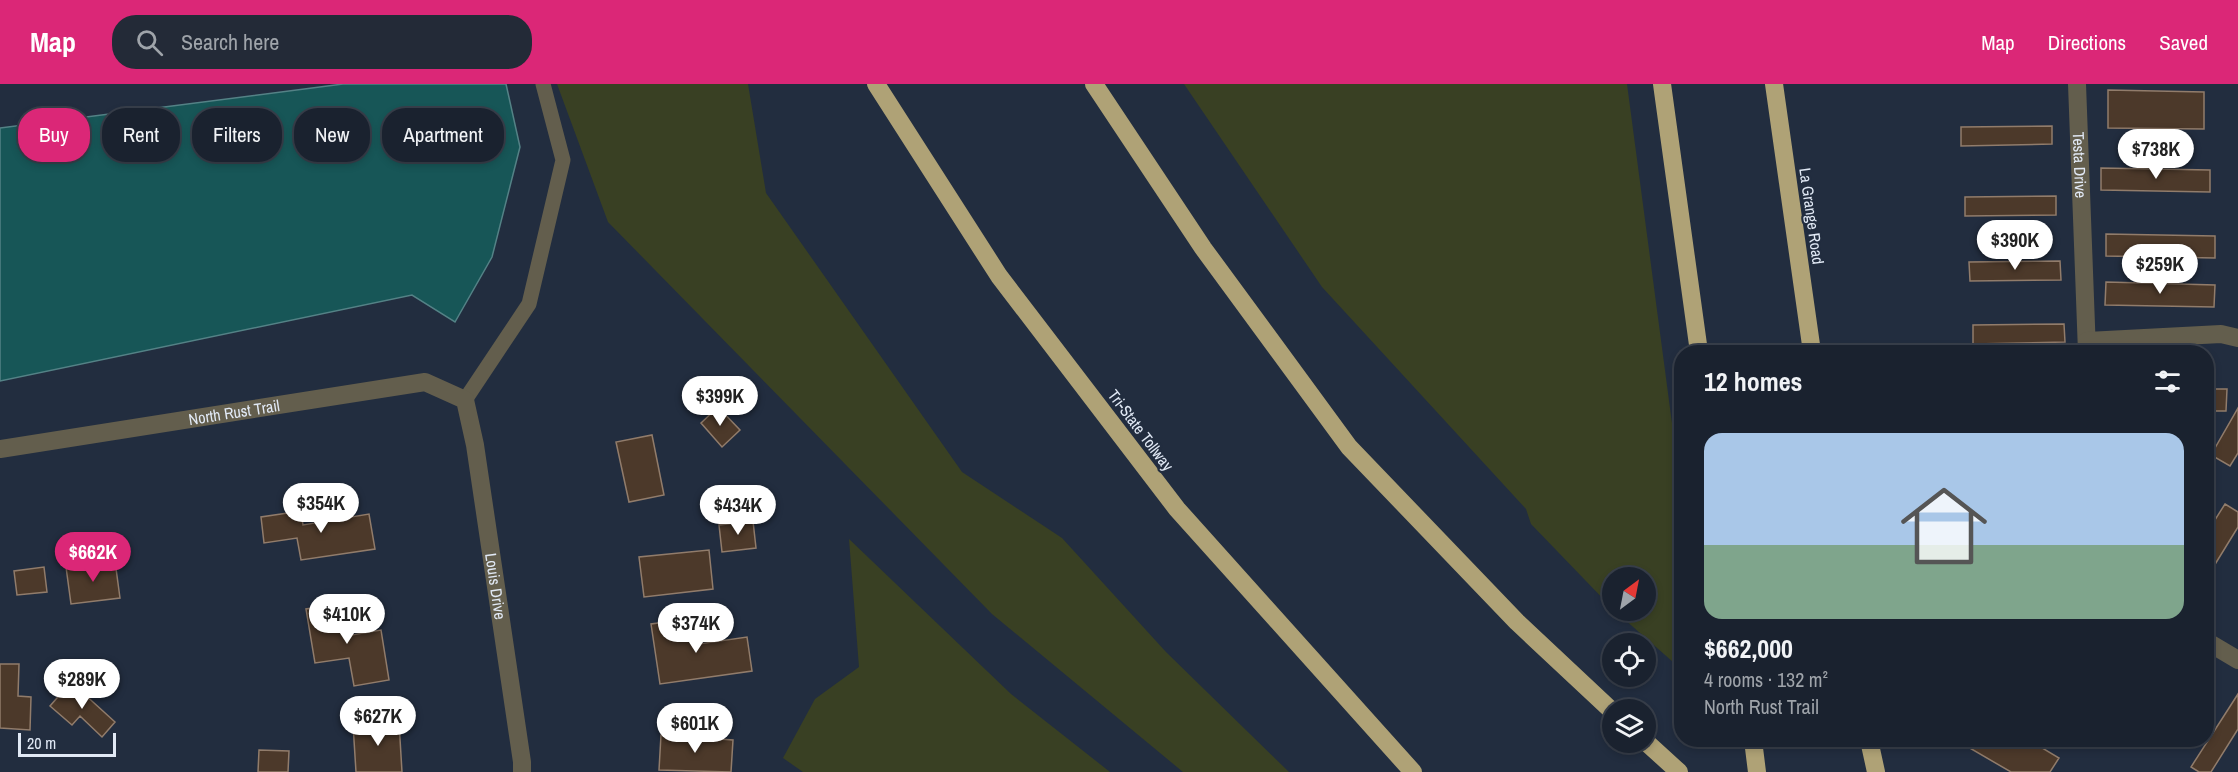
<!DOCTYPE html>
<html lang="en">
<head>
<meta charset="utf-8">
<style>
	:root { --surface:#1a222f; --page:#232a37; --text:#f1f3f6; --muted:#9fa4aa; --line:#383f4b; --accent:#db2777 }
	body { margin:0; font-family:"Archivo Narrow",sans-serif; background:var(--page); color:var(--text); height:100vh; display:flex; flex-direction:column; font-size:22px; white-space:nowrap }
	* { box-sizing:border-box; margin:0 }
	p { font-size:20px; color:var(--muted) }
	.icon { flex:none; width:33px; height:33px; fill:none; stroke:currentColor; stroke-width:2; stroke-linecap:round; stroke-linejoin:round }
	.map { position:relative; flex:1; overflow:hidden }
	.side { position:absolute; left:1674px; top:261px; width:540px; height:402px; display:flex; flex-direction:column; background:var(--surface); border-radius:24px; box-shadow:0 3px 9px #0003,0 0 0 2px var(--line) }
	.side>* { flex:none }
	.hud { position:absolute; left:18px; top:24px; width:570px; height:54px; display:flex; gap:12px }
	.needle { width:39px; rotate:32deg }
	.buttons { position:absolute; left:1602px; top:483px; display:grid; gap:12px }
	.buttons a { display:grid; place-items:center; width:54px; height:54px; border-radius:50%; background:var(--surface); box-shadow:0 3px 9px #0003,0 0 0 2px var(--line); font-size:30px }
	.scale { position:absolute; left:18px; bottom:15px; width:98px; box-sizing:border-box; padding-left:6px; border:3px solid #e1e9f5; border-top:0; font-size:16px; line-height:21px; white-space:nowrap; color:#e1e9f5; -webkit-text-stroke:4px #222d3f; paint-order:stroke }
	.price { position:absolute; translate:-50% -51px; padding:0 14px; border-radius:21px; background:#fff; color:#222; font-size:20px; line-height:39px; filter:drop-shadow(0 2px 3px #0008) }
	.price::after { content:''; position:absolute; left:50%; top:36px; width:18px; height:14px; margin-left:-9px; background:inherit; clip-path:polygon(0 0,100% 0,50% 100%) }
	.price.current { background:var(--accent); color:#fff }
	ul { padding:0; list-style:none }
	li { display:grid; align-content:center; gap:12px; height:318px; padding:0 30px }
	li span { display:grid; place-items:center; height:186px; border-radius:18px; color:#555 }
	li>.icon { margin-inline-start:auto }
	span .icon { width:108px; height:108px; fill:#fffc; stroke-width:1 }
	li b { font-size:26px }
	h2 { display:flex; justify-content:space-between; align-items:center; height:72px; padding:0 30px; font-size:26px }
	.tag { padding:0 21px; border-radius:24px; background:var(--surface); box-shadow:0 3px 9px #0003,0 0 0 2px var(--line); font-size:21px; line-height:54px }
	.tag.current { background:var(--accent); color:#fff }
	header { display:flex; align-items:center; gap:36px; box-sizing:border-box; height:84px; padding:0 30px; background:var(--accent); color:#fff }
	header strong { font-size:28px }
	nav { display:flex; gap:33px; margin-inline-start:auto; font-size:21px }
	.search { width:420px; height:54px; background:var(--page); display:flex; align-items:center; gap:15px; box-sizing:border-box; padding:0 21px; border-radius:24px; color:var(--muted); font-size:22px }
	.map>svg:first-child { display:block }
</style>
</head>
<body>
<header>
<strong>Map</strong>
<div class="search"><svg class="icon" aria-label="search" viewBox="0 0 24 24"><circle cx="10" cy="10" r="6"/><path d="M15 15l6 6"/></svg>Search here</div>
<nav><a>Map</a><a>Directions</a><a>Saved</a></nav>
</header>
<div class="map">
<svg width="2238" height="688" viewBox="0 0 2238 688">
	<rect width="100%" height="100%" fill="#222d3f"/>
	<!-- green -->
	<path fill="#394023" d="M557,0H748L766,109L962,388L1062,454L1166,568L1289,688H1183L992,530L608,138Z
		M1184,0H1627L1681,407V585L1615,527L1646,526V494H1612V524L1531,440L1526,425L1322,203Z
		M849,455L1011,610L1110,688H803L783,674L815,615L859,583Z"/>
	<!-- water -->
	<path fill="#175657" stroke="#548286" stroke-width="1.5" d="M343,0H506L520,63L492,173L455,238L412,211L0,297V44Z"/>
	<!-- building -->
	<path fill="#4c392a" stroke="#917c6b" stroke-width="1.5" d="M2108,6L2204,8V45L2108,44Z
		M2052,42V60L1961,62V43Z
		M2101,84L2210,86V108L2101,106Z
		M2056,112V131L1965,132V113Z
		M2106,150L2215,152V174L2106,172Z
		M2060,177L2061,196L1970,197L1969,178Z
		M2106,198L2215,201L2214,223L2105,221Z
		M2064,240L2065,258L1973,260V241Z
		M2206,305H2227L2226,327H2206Z
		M718,323L740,346L722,363L701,339Z
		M2238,324V369L2230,382L2211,371Z
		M652,351L664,411L629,418L616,358Z
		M2225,420L2238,428V443L2206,495V450Z
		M301,427L303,441L369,430L375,465L301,476L297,454L264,459L261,433Z
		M753,437L756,464L722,468L719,441Z
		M709,466L713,505L644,513L639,473Z
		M115,477L120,514L71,520L66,483Z
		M44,483L47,508L17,511L14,487Z
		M340,520L346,552L381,546L389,596L354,602L349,574L315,579L306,525Z
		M688,535L692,561L747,553L752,587L660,600L651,540Z
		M0,580H19L18,612L31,613L30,646L0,644Z
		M71,598L115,638L102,653L80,632L72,641L50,622Z
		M2238,610V645L2211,688H2199L2191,683Z
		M399,638L402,688H356L353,640Z
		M661,651L733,656L731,688L659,686Z
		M1973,656H2029L2059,674L2050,688H2011L1968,663Z
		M259,666L289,667L288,688H258Z"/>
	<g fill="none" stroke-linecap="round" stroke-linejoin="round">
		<!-- lane -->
		<path stroke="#635e4d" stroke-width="15" d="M465,316L529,220L563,76L543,0"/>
		<!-- street -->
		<g stroke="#635e4d" stroke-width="18">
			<path id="s1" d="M2077,0L2087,268"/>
			<path d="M2087,257L2221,250L2238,254"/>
			<path id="s2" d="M0,365L425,298L465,316L475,361L522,678V688"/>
			<path d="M2206,557L2238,576"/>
		</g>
		<!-- highway -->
		<path stroke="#afa276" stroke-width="18" d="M876,0L999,192L1177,425L1413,688
			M1094,0L1203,164L1349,363L1517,538L1612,627
			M1662,0L1699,268
			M1774,0L1812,268
			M1753,656L1757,688
			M1869,656L1876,688
			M1646,658L1679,688"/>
	</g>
	<g text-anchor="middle" stroke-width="4.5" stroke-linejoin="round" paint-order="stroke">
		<!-- street labels -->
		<g font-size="16" fill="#e1e9f5" stroke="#222d3f">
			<text dy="6" stroke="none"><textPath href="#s1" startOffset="81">Testa Drive</textPath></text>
			<text transform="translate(1812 132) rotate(82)" y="6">La Grange Road</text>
			<text dy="6" stroke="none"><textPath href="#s2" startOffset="237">North Rust Trail</textPath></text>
			<text transform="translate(1141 346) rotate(53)" y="6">Tri-State Tollway</text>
			<text dy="6" stroke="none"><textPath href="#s2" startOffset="663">Louis Drive</textPath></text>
		</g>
	</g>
</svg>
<div class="buttons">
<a><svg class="needle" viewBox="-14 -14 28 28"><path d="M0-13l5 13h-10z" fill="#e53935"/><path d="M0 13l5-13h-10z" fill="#9fa4aa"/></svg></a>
<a><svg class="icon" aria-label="locate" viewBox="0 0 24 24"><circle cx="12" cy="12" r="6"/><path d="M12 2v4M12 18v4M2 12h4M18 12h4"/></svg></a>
<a><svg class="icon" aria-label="layers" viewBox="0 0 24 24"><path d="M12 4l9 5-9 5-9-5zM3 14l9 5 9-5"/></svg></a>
</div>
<div class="scale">20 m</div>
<b class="price" style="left:2156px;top:96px">$738K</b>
<b class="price" style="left:2015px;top:187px">$390K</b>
<b class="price" style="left:2160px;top:211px">$259K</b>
<b class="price" style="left:720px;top:343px">$399K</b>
<b class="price" style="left:321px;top:450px">$354K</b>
<b class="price" style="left:738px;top:452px">$434K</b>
<b class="price current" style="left:93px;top:499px">$662K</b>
<b class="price" style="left:347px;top:561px">$410K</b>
<b class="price" style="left:696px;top:570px">$374K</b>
<b class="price" style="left:82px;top:626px">$289K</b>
<b class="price" style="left:378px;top:663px">$627K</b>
<b class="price" style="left:695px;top:670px">$601K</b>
<div class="hud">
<a class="tag current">Buy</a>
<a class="tag">Rent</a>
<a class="tag">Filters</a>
<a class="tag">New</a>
<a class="tag">Apartment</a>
</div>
<section class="side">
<h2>12 homes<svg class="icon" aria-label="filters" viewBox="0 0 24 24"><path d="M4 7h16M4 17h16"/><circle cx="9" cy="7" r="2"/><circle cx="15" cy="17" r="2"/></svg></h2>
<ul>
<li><span style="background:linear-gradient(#a9c7e8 60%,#7fa58c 0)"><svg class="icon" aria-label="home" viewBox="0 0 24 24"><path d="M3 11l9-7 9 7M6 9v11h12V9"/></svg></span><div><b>$662,000</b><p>4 rooms · 132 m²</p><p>North Rust Trail</p></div></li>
</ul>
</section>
</div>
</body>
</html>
